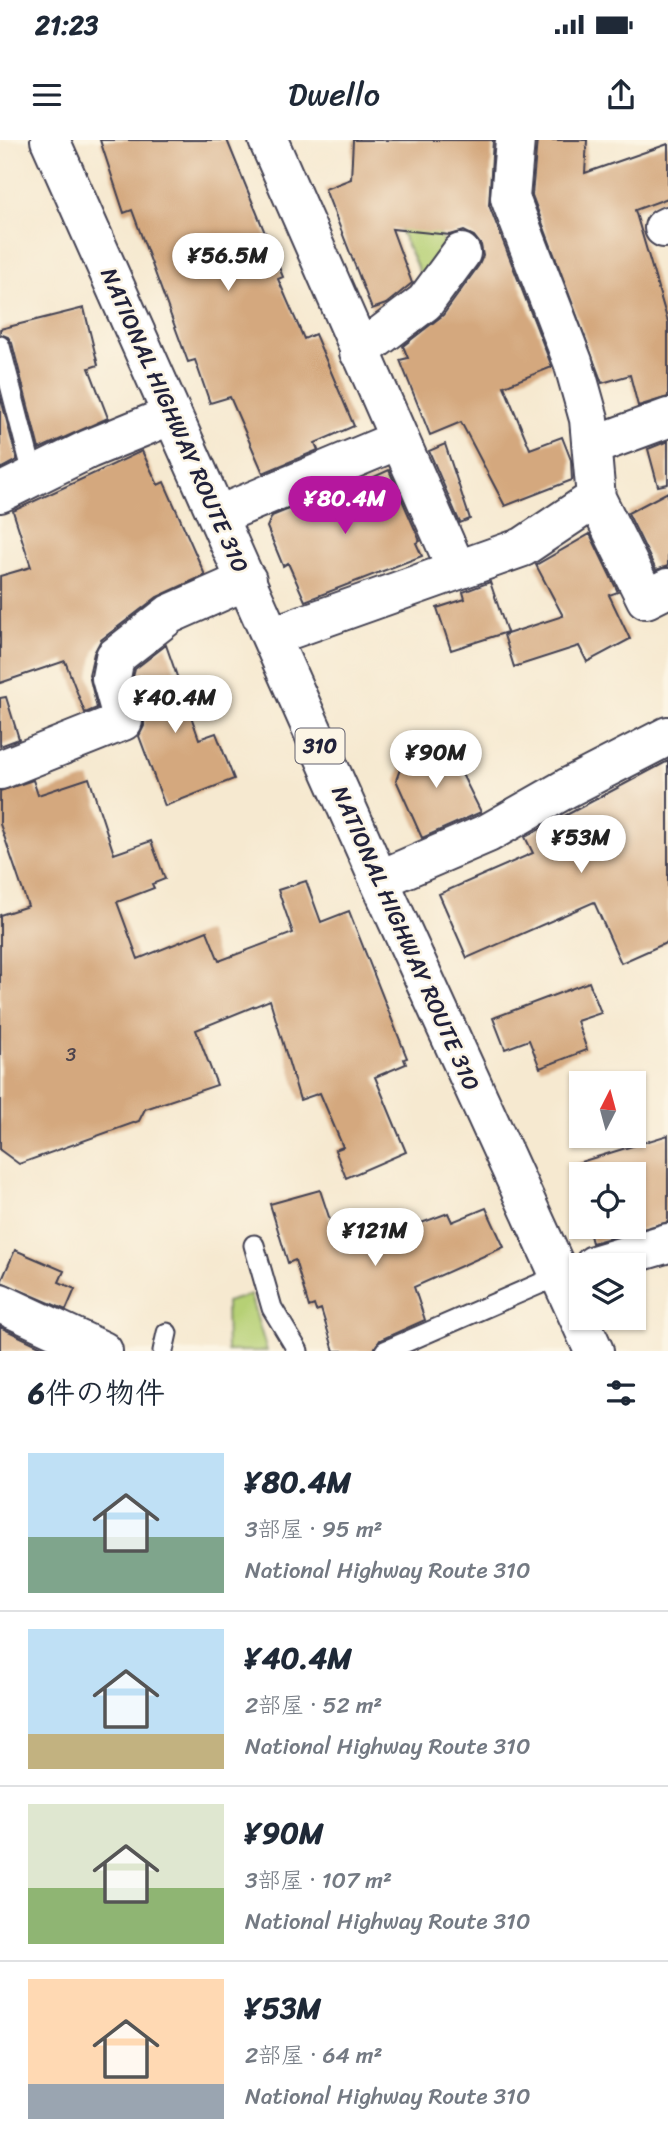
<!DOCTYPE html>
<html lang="ja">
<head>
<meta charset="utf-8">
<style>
	:root { --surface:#fff; --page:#f2f2f3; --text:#1f2937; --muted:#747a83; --line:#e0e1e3; --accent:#b5179e }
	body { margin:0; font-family:Sriracha,"Klee One",sans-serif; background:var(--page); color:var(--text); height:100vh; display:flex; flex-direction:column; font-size:26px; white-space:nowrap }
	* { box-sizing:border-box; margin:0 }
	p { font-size:23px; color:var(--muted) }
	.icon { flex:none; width:38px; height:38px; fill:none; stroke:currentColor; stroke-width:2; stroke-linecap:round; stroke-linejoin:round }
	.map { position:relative; height:1211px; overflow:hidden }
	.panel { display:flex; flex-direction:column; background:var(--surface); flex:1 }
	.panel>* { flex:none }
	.needle { width:46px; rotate:6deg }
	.tools { position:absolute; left:569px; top:931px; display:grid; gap:14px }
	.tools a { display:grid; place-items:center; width:77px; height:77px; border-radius:0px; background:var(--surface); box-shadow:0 2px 5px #0004; font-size:35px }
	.price { position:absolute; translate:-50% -60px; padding:0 16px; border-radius:24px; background:#fff; color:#222; font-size:23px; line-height:46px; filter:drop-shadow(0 2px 4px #0008) }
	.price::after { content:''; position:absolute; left:50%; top:42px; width:21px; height:16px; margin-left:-10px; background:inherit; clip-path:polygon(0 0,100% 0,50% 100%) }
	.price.active { background:var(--accent); color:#fff }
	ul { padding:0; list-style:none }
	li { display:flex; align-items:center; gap:21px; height:175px; padding:0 28px }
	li+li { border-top:2px solid var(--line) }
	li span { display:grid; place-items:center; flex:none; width:196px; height:140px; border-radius:0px; color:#555 }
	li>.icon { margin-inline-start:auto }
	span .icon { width:84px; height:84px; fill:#fffc; stroke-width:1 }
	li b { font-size:30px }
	h2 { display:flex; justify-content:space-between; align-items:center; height:84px; padding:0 28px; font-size:30px }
	.status { display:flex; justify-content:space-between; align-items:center; height:49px; padding:0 35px; background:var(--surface); direction:ltr }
	.status svg { height:19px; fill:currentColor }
	header { display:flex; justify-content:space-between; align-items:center; height:91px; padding:0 28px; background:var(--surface); font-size:32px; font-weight:600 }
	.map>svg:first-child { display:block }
</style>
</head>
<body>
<div class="status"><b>21:23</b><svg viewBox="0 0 49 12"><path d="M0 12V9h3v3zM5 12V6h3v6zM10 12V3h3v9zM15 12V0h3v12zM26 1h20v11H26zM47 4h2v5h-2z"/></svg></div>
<header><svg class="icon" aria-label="menu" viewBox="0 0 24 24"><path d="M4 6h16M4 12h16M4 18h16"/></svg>Dwello<svg class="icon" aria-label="share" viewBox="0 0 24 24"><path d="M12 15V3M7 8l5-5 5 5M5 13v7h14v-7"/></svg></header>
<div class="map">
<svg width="668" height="1211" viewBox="0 0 668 1211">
	<rect width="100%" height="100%" fill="#fcf5e5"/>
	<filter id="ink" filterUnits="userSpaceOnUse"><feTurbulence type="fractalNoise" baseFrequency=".0143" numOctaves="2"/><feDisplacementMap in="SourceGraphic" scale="14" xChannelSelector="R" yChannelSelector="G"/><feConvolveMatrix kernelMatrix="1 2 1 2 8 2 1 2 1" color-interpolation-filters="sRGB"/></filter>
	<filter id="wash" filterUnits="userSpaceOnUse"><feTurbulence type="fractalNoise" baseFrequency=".00686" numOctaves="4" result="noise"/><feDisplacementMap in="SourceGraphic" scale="28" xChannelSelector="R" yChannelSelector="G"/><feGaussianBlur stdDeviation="1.57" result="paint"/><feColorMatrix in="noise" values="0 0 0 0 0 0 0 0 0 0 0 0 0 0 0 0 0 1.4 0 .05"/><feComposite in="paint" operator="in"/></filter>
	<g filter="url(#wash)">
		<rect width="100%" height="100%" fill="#f6e9d0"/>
		<!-- green -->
		<path fill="#b6d075" stroke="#6c7958" stroke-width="2" d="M428,68L446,108L422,138L395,79Z
			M250,1155L267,1211H227L226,1162Z"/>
		<g id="blocks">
			<!-- building -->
			<path fill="#d4a87e" d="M100,0H227L283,137L278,139L304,199L315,194L354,286L315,303L318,310L263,333L230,257L210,263L195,220L188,222L132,70L124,73Z
				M353,0H493L489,65L552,227L504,246L530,309L562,297L571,320L572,340L505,366L461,282L430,295L400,220L408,218L403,206L443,175L479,125L483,116L481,105L474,96L464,91L450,95L392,89L412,143L386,164L372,169L325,49L351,39Z
				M537,0H587L585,33L668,4V58L635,70L668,182V257L638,266L630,235L602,243L532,55Z
				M84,168L98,225L89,228L108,278L39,309L12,203L8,197L0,194V189Z
				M0,255L17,320L0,329Z
				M668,301V344L658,346L648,309Z
				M445,304L470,379L460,383L429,311Z
				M142,311L158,345L164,342L205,435L157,457L101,500L94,513L89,535L97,568L85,573L65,521L0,543V436L31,427L13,371Z
				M389,330L420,401L416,403L422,416L305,461L288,423L283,426L267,387L272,376L336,350L337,354Z
				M668,352V426L656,430L628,373Z
				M590,394L618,452L609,455L630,499L587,522L579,506L514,527L504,495L563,476L536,425Z
				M490,442L507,492L451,510L437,468L465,459L463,452Z
				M166,505L199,599L216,593L234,639L165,666L139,596L144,586V576L133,537L135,529Z
				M6,557L19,599L0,606V558Z
				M436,604L437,609L447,604L481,672L422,698L396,640L404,619Z
				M668,621V802L621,823L594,762L467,818L439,754L533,713L525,697Z
				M89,638L114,714L151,701L165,739L152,744L154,748L117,762L138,819L207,791L219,821L293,793L278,750L306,741L321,782L349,771L407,918L404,919L406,924L375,937L406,1012L346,1038L335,1010L343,1007L320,953L300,960L270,860L196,890L217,945L145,969L139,981L19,1024L0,1010V775L28,766L0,684V651L33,640L38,655Z
				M589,842L601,873L577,881L587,910L540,928L529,900L505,909L493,878Z
				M668,995V1082L592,1103L588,1087H634V1034H581V1062L571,1025Z
				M320,1050L341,1113L448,1073L452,1082L486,1068L504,1107L414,1147L425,1180L380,1200L373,1211H334L321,1169L316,1171L314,1165L309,1167L295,1120L288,1123L270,1064Z
				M15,1110L64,1131L59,1142L75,1149L66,1170L1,1142Z
				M0,1187L48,1210V1211H0Z"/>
		</g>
	</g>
	<g filter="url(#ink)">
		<use href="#blocks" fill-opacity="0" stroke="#424051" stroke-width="2"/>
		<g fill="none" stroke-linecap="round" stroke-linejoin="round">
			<!-- lane casing -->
			<g stroke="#424051" stroke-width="23">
				<path id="lane" d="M0,206L34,338
					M254,1105L272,1168L298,1211
					M163,1211L167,1193
					M385,1211L560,1135"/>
			</g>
			<!-- street casing -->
			<g stroke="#424051" stroke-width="42">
				<path id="street" d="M268,0L456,428
					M515,0L510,58L573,222L589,279L596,358L646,459L668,448
					M664,88L668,86
					M359,212L425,162L461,113
					M592,306L668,278
					M0,353L89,309L172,275
					M219,375L398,300
					M272,496L523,407L596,358
					M0,630L123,581L111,538L115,517L170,474L247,440
					M379,740L488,693L567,648L668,596
					M594,1125L668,1103"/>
			</g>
			<!-- secondary casing -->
			<g stroke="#424051" stroke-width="42">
				<path id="secondary" d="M0,1163L103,1211"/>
			</g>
			<!-- highway casing -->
			<g stroke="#424051" stroke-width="42">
				<path id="highway" d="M50,0L379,740L594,1211"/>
			</g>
			<!-- lane -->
			<use href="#lane" stroke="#fff" stroke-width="19"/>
			<!-- street -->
			<use href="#street" stroke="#fff" stroke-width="38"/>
			<!-- secondary -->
			<use href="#secondary" stroke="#fff" stroke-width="38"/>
			<!-- highway -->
			<use href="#highway" stroke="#fff" stroke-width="38"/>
		</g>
	</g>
	<g text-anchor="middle" stroke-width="5" stroke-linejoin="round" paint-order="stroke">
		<!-- number labels -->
		<g font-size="19" fill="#4e444c">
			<text x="71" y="921">3</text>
		</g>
		<!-- shield labels -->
		<rect fill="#fcf5e5" stroke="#63616e" stroke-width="2" x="295.5" y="588.5" width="49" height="35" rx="5"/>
		<g font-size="21" font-weight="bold" fill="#22223b">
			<text x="320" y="613">310</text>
		</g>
		<!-- street labels -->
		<g font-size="23" fill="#22223b" stroke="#fcf5e5">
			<text transform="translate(175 280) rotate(66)" y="8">NATIONAL HIGHWAY ROUTE 310</text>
			<text transform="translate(406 798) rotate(66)" y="8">NATIONAL HIGHWAY ROUTE 310</text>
		</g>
	</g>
</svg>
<div class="tools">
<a><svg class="needle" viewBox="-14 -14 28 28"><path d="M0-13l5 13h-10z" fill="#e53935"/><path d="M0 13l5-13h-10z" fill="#747a83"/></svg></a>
<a><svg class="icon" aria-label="locate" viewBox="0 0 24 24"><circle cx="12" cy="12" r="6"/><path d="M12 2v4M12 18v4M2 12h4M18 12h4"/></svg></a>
<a><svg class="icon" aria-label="layers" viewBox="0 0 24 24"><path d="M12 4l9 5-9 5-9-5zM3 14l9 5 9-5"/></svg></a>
</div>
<b class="price" style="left:228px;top:153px">¥56.5M</b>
<b class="price active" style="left:345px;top:396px">¥80.4M</b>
<b class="price" style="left:175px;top:595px">¥40.4M</b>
<b class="price" style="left:436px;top:650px">¥90M</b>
<b class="price" style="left:581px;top:735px">¥53M</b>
<b class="price" style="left:375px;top:1128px">¥121M</b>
</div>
<section class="panel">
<h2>6件の物件<svg class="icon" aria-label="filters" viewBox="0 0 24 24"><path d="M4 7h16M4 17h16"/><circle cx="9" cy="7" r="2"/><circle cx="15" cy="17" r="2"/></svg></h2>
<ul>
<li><span style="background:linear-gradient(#bfe0f5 60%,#7fa58c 0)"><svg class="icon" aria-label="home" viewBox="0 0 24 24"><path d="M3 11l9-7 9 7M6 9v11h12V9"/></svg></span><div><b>¥80.4M</b><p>3部屋 · 95 m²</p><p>National Highway Route 310</p></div></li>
<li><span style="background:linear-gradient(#bfe0f5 75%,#c2b280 0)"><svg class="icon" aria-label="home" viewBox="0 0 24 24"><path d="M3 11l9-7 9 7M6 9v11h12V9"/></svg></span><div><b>¥40.4M</b><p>2部屋 · 52 m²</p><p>National Highway Route 310</p></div></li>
<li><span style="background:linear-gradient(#dfe7d0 60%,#8fb573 0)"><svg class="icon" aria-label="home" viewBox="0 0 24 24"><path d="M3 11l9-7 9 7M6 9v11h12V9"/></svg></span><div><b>¥90M</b><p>3部屋 · 107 m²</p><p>National Highway Route 310</p></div></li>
<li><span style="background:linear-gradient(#ffd9b3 75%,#9aa5b1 0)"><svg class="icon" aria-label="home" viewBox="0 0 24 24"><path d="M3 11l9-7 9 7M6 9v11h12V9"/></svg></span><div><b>¥53M</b><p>2部屋 · 64 m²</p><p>National Highway Route 310</p></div></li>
</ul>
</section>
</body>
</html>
